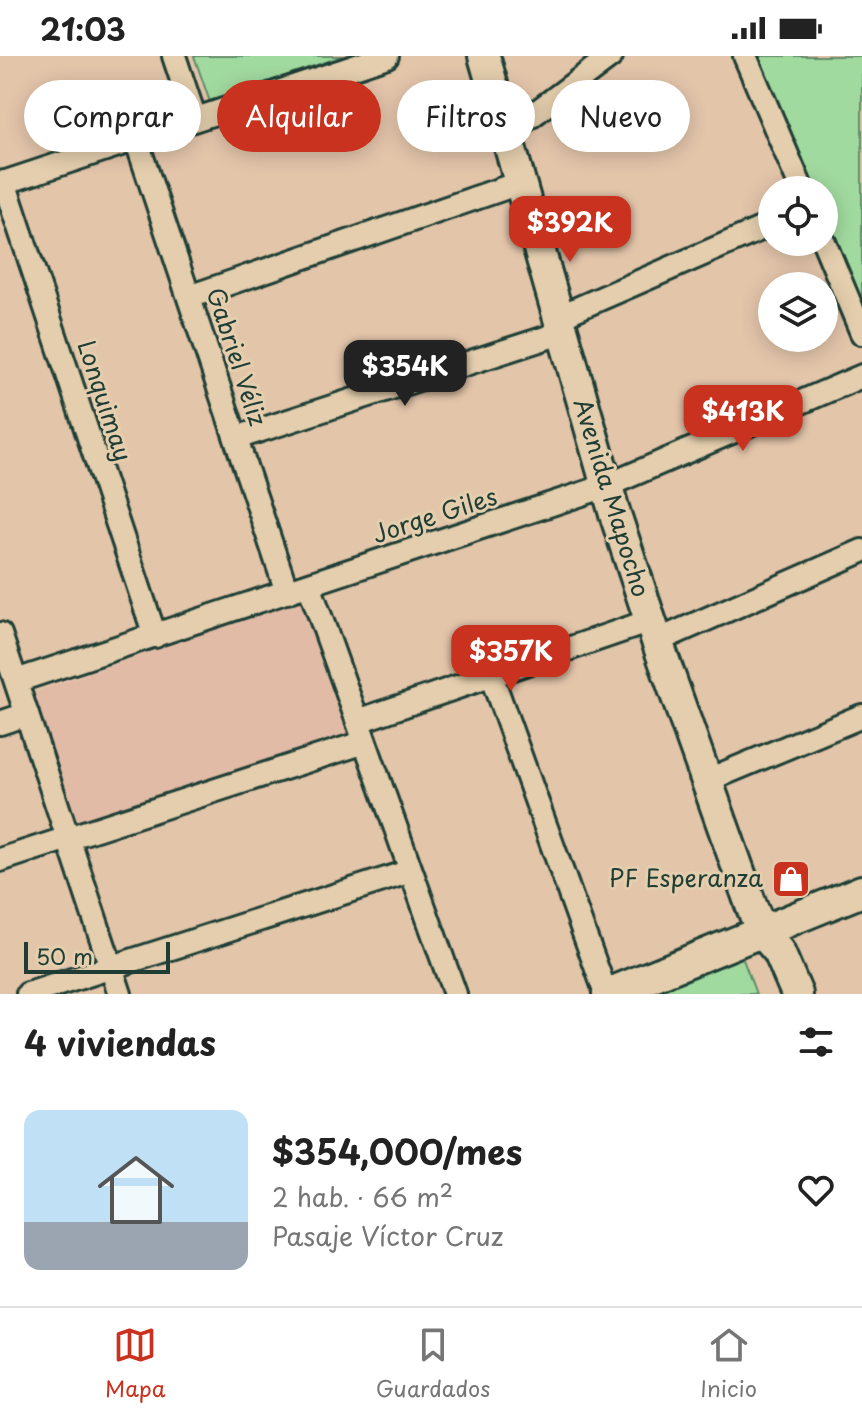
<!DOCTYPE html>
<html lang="es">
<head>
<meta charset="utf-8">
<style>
	:root { --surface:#fff; --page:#f2f2f2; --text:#222; --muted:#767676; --line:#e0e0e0; --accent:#c8321e }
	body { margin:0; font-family:"Playpen Sans",sans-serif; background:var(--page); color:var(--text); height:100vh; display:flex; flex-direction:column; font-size:30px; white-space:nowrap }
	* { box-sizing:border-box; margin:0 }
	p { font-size:26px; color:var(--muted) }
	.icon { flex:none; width:44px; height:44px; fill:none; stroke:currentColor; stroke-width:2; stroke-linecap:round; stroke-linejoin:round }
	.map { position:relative; height:938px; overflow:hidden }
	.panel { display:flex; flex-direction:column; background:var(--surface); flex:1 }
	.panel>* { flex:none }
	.top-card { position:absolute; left:24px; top:24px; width:814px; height:72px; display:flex; gap:16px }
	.controls { position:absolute; left:758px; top:120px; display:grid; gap:16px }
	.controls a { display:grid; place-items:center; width:80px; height:80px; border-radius:50%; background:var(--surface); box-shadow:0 4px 20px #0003; font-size:40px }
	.scale { position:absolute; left:24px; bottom:20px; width:146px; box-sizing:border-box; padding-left:8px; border:4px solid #1f3d34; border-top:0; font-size:22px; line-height:28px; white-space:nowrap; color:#1f3d34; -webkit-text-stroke:6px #e4cead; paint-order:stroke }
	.price { position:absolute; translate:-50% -68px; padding:0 18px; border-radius:16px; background:var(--accent); color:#fff; font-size:26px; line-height:52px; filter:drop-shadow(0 2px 4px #0008) }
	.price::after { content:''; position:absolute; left:50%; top:48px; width:24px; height:18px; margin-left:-12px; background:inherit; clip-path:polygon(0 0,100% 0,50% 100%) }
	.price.active { background:#222; color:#fff }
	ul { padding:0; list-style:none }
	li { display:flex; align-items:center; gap:24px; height:200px; padding:0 24px }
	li+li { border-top:2px solid var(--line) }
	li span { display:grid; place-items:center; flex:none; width:224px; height:160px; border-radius:16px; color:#555 }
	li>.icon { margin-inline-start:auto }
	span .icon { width:96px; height:96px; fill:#fffc; stroke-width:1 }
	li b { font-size:34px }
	h2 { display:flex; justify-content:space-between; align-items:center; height:96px; padding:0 24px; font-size:34px }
	.chip { padding:0 28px; border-radius:36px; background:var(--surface); box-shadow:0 4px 20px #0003; font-size:28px; line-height:72px }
	.chip.active { background:var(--accent); color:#fff }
	.status { display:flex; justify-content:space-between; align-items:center; height:56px; padding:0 40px; background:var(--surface); direction:ltr }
	.status svg { height:22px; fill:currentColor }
	.tabs { display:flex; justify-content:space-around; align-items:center; height:112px; border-top:2px solid var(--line); background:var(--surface); font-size:22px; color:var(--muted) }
	.tabs a { display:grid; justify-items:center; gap:4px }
	.tabs .active { color:var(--accent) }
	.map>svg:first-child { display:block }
</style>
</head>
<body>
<div class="status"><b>21:03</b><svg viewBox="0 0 49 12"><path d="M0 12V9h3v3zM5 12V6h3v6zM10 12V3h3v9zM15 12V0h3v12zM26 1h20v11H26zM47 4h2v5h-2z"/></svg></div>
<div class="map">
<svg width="862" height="938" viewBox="0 0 862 938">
	<rect width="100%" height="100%" fill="#e3c5aa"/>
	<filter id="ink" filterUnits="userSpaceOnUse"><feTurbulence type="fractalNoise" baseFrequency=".0125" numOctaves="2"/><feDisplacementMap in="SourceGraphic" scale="16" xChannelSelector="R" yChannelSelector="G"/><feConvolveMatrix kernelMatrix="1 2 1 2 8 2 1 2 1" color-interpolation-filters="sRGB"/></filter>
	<g filter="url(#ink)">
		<!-- built -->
		<path fill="#e2bba7" d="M299,545L349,682L76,769L34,636Z"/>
		<!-- green -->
		<path fill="#a1da9f" stroke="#608c6a" stroke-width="2" d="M194,0H343L210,46Z
			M757,0H862V245L824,156V134H815Z
			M741,898L756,938H642Z"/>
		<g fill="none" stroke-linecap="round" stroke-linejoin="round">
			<!-- street casing -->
			<g stroke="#1f3d34" stroke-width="28">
				<path id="street" d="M174,0L195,63
					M745,0L802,134
					M506,79L611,0
					M136,83L287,536
					M4,126L155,580
					M0,128L387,0
					M824,186L862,277
					M189,241L519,127
					M556,262L772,168
					M236,382L561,277
					M309,529L455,938
					M0,578L120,938
					M657,585L862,495
					M491,619L606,938
					M16,625L606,430L862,320
					M358,665L650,565
					M0,667L27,658
					M706,725L862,660
					M0,804L365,686
					M28,938L411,815"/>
			</g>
			<!-- secondary casing -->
			<g stroke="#1f3d34" stroke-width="36">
				<path id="secondary" d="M484,0L614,455L657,585L751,849L762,876L779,896L797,938
					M608,938L862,835"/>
			</g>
			<!-- street -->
			<use href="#street" stroke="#e4cead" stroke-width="22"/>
			<!-- secondary -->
			<use href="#secondary" stroke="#e4cead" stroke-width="30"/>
		</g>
	</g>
	<!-- icons -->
	<defs>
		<g id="shop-square" transform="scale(2)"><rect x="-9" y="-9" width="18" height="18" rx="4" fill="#c8321e" stroke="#e4cead"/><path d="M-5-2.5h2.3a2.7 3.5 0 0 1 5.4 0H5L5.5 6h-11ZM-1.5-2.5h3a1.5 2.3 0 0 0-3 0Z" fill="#fff"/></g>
	</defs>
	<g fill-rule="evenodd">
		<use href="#shop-square" x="791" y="823"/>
	</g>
	<g text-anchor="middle" stroke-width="6" stroke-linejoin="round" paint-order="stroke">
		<!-- street labels -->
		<g font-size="24" fill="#1f3d34" stroke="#e4cead">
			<text transform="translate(236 301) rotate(72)" y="8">Gabriel Véliz</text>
			<text transform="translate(104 345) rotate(72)" y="8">Lonquimay</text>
			<text transform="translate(611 442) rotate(73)" y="8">Avenida Mapocho</text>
			<text transform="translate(435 460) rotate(-18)" y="8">Jorge Giles</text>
		</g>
		<!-- poi labels -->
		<g font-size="24" fill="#1f3d34" stroke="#e4cead" text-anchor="end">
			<text x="763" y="831">PF Esperanza</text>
		</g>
	</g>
</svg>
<div class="controls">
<a><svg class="icon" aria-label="locate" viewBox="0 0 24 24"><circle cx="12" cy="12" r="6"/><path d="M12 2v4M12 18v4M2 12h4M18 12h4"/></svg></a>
<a><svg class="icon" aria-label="layers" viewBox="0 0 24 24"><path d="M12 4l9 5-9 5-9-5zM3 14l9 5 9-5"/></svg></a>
</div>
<div class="scale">50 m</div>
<b class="price" style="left:570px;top:208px">$392K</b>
<b class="price active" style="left:405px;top:352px">$354K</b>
<b class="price" style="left:743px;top:397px">$413K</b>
<b class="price" style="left:511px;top:637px">$357K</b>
<div class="top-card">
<a class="chip">Comprar</a>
<a class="chip active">Alquilar</a>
<a class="chip">Filtros</a>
<a class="chip">Nuevo</a>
</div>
</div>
<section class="panel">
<h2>4 viviendas<svg class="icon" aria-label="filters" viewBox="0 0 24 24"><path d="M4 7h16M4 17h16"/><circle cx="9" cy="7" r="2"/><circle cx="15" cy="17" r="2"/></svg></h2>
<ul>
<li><span style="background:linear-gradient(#bfe0f5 70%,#9aa5b1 0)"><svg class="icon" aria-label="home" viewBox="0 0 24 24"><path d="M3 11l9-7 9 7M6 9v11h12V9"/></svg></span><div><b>$354,000/mes</b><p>2 hab. · 66 m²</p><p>Pasaje Víctor Cruz</p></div><svg class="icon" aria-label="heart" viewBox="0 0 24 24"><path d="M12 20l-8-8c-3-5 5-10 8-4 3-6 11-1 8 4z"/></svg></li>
</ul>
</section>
<nav class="tabs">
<a class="active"><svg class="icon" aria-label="map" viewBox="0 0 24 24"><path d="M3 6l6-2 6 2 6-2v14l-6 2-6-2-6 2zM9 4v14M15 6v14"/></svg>Mapa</a>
<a><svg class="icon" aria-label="saved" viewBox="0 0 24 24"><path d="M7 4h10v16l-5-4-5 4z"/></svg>Guardados</a>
<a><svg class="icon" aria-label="home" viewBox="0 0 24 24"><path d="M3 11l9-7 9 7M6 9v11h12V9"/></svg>Inicio</a>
</nav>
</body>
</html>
